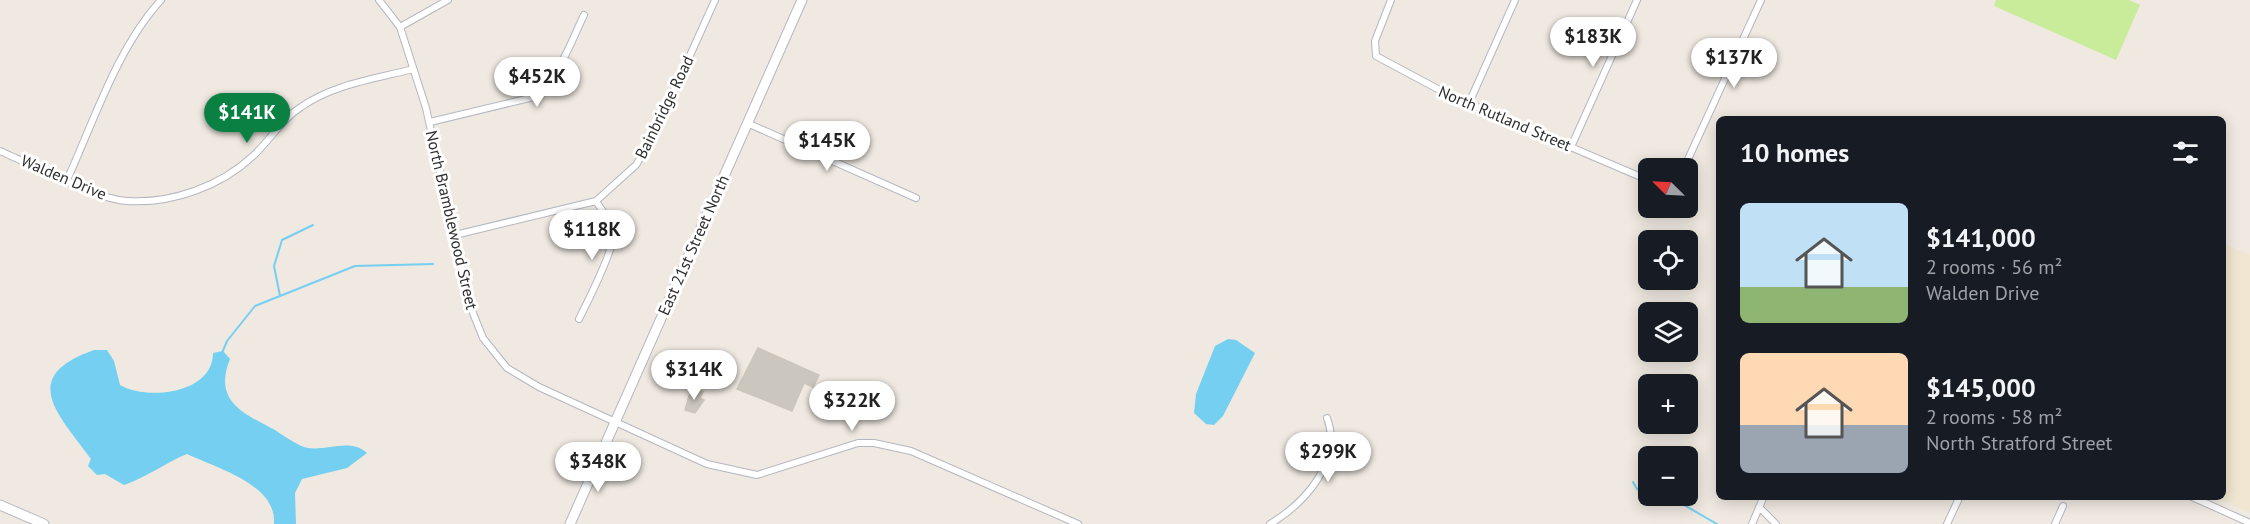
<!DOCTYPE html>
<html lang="en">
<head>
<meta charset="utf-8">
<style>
	:root { --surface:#171b24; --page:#20242c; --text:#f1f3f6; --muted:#9ea1a6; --accent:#0b8043 }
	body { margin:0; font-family:"PT Sans",sans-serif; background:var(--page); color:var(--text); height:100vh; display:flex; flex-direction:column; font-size:22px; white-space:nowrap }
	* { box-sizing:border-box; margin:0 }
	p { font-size:20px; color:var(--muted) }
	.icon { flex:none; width:33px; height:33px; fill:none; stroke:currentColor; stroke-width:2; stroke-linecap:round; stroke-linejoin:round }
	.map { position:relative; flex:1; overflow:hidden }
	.panel { position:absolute; left:1716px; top:116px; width:510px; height:384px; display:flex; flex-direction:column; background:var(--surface); border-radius:9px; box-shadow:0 3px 15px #0003 }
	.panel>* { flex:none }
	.needle { width:39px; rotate:294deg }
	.tools { position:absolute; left:1638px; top:158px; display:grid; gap:12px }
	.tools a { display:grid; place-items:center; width:60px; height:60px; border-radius:9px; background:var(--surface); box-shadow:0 3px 15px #0003; font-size:30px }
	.price { position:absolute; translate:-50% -51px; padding:0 14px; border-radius:21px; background:#fff; color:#222; font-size:20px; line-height:39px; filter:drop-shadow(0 2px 3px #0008) }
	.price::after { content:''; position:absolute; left:50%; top:36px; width:18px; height:14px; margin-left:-9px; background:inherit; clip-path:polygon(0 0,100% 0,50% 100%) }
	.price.selected { background:var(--accent); color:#fff }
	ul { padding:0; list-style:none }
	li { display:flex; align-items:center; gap:18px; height:150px; padding:0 24px }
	li span { display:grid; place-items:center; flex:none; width:168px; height:120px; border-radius:9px; color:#555 }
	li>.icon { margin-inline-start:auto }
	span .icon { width:72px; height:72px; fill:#fffc; stroke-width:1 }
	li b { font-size:26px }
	h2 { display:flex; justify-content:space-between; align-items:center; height:72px; padding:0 24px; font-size:26px }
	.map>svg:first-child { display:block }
</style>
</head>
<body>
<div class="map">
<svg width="2250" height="524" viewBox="0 0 2250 524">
	<rect width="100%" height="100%" fill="#efe9e1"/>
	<!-- education -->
	<path fill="#f0e6d1" d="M2223,243L2250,255V513L2215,497L2223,496Z"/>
	<!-- pitch -->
	<path fill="#c9ec9a" d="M1996,0H2129L2140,5L2116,60L1994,6Z"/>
	<!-- water -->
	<path fill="#75cff0" d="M1228,339L1236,340L1255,353L1223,416L1214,425L1206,424L1194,413L1196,394L1215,346Z
		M94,350H107L114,361L120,385C144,399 197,395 210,367C212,363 213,357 213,353L223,351L230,359C213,401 243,413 275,430C284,436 298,446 308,448C328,451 350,438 367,453L347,468L302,479L295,493L296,524H274C277,484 216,468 187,454C165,463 147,477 124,485L105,474L97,475L88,466L91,459C59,415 17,377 94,350Z"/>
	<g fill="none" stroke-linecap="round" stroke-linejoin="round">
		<!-- stream -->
		<path stroke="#75cff0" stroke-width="2" d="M280,296L274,266L282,240L313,225
			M222,353L227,341L255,306L355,266L433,264
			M1633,482L1637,489L1648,493
			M1677,501L1717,524"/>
	</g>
	<!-- building -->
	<path fill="#cbc7bf" stroke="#cbc5ba" stroke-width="1.5" d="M758,348L819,375L813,387L804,383L792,411L737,389Z
		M695,389L703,392L700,398L704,400L695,413L685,410L689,396Z"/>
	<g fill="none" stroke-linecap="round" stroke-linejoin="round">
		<!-- street casing -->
		<g stroke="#b4b7c1" stroke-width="8">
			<path id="street" d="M379,0L400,27L426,108L469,303L483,338L507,368L539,387L707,464L757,475L858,443H874L911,451L1078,524
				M1391,0L1375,41L1376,56L1449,95L1648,180
				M400,27L448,0
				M1469,103L1515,0
				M430,122L534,97C560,76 570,44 584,15
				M747,123L916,198
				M1571,147L1637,0
				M0,151C35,166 91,198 127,201C172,204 221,186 253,156C270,140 282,119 301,107C334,84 375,79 413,69
				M1684,168L1761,0
				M67,180C94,121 117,48 161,0
				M455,235L596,201L636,165L654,135L715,0
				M579,319C587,303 614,250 613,235C613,223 602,211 596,201
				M2190,496L2250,523
				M1759,507L1776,524
				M1270,524C1305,503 1343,461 1327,418
				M1752,524L1764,496
				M1947,524L1960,496
				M2055,524L2063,506"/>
		</g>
		<!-- secondary casing -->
		<g stroke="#b4b7c1" stroke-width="11">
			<path id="secondary" d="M0,505L44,524
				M570,524L802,0"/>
		</g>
		<!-- street -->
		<use href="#street" stroke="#fff" stroke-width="6"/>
		<!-- secondary -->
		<use href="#secondary" stroke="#fff" stroke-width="9"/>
	</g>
	<g text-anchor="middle" stroke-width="6" stroke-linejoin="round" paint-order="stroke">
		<!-- street labels -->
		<g font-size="16" fill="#2e2e2e" stroke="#fff">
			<text transform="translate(664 107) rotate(-64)" y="6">Bainbridge Road</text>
			<text transform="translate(1505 118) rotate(23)" y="6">North Rutland Street</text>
			<text transform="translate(64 177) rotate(23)" y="6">Walden Drive</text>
			<text transform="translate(452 220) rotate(77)" y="6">North Bramblewood Street</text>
			<text transform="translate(693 245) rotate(-66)" y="6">East 21st Street North</text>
		</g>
	</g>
</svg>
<div class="tools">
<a><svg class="needle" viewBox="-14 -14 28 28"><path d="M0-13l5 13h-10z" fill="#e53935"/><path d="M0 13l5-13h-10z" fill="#9ea1a6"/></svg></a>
<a><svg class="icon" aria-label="locate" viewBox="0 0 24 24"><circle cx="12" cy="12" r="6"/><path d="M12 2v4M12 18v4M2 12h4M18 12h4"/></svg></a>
<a><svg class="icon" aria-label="layers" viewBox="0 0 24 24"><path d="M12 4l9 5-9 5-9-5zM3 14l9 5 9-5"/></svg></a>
<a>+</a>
<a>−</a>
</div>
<b class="price" style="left:1593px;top:68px">$183K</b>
<b class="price" style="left:1734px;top:89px">$137K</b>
<b class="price" style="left:537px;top:108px">$452K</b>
<b class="price selected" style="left:247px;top:144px">$141K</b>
<b class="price" style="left:827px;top:172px">$145K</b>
<b class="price" style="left:592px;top:261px">$118K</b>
<b class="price" style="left:694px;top:401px">$314K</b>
<b class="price" style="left:852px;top:432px">$322K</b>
<b class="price" style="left:1328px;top:483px">$299K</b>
<b class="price" style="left:598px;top:493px">$348K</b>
<section class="panel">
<h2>10 homes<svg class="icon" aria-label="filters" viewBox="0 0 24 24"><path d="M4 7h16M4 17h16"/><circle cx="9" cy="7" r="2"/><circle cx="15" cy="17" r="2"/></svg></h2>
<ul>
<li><span style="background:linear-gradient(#bfe0f5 70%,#8fb573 0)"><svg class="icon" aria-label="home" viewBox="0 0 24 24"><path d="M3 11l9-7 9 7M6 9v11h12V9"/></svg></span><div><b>$141,000</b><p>2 rooms · 56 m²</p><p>Walden Drive</p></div></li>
<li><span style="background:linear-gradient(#ffd9b3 60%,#9aa5b1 0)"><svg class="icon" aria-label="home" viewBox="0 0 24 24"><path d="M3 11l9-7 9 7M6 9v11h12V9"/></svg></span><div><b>$145,000</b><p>2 rooms · 58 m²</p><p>North Stratford Street</p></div></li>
</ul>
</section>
</div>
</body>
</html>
